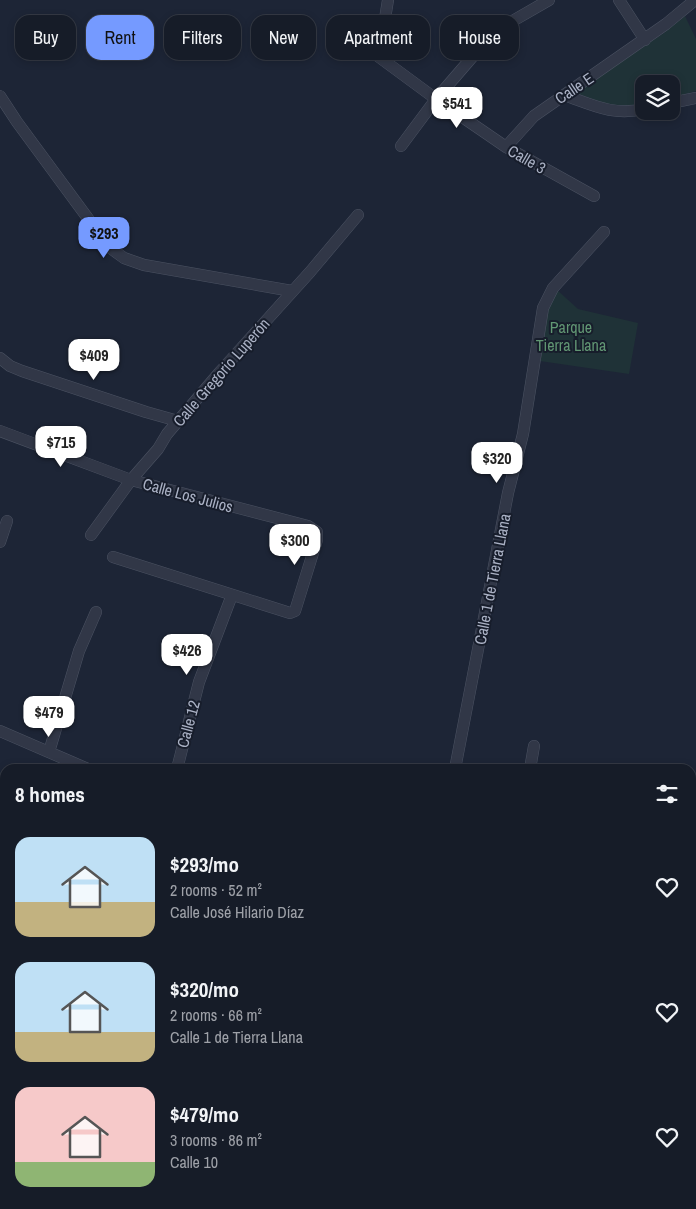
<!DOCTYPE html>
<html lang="en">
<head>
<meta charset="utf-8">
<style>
	:root { --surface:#161c28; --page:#232934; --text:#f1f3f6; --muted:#9ea1a8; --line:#353a45; --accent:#759aff }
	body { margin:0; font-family:"Archivo Narrow",sans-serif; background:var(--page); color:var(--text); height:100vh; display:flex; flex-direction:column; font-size:19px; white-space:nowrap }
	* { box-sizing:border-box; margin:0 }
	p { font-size:16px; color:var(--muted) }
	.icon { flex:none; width:28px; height:28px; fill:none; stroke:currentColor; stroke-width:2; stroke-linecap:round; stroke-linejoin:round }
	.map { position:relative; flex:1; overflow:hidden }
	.details { position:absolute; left:0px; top:764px; width:696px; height:446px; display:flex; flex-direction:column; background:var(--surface); border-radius:15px 15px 0 0; box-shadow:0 2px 8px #0003,0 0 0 1px var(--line) }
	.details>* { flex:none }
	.hud { position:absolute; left:15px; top:15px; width:666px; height:45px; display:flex; gap:10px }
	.fabs { position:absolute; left:635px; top:75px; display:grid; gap:10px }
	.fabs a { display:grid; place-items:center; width:45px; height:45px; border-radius:10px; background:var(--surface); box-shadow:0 2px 8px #0003,0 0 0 1px var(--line); font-size:25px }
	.price { position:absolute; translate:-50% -42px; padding:0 11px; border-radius:10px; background:#fff; color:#222; font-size:16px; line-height:32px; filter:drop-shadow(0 1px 2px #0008) }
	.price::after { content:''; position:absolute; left:50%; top:30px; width:15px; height:11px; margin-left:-8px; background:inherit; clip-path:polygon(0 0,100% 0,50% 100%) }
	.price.on { background:var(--accent); color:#111 }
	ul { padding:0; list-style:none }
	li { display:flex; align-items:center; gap:15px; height:125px; padding:0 15px }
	li span { display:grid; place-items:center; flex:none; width:140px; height:100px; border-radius:15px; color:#555 }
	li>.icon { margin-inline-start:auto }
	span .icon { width:60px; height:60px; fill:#fffc; stroke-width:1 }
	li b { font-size:21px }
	h2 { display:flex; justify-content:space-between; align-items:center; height:60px; padding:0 15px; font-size:21px }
	.pill { padding:0 18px; border-radius:15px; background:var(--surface); box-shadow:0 2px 8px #0003,0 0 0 1px var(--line); font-size:18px; line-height:45px }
	.pill.on { background:var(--accent); color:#111 }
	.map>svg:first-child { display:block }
</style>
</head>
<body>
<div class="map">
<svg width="696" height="1209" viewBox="0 0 696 1209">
	<rect width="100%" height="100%" fill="#1d2536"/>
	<!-- green -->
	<path fill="#1f3237" d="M685,16L696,39V91L671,98V84H644V103L619,108L578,94L580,89L664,33Z
		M556,289L578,309L638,323L629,374L540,361L545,311Z"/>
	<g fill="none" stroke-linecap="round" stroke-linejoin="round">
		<!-- minor casing -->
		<g stroke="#4b5262" stroke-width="12">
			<path id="minor" d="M619,0L645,40
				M341,29L436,99L506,147L594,196
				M379,56L388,0
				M564,95C593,105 612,116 644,109
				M0,96L17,122L109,247L124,258L144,265L292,291
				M671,103L696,98
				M401,146L436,99L487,40L504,26L549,0
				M506,147L534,116L666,24L695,0
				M0,358L10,366L22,371L146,412L178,421
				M0,431L131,480L308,526L317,532V540L295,611L290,613L113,557
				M91,535L131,480L158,449L167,434L219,373L310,272L358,215
				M0,542L7,521
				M0,731L88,769
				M49,752L79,651L96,612
				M177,769L199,682L232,595
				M455,769L508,493L523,434L543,308L553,288L604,232
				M530,769L534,746
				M3,928L5,923
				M386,1209L387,1205
				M460,1209V1205"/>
		</g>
		<!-- minor -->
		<use href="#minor" stroke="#313747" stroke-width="11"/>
		<!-- rail casing -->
		<g stroke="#525b6e" stroke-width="5">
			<path id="rail" d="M0,1192L5,1193
				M81,1205L105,1209
				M129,1205L154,1209"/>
		</g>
		<!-- rail -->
		<use href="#rail" stroke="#171d2b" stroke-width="3" stroke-dasharray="9" stroke-linecap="butt"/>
	</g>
	<g text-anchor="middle" stroke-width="4" stroke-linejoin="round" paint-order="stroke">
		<!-- street labels -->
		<g font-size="16" fill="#aab1c4" stroke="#171d2b">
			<text transform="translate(574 88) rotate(-34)" y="6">Calle E</text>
			<text transform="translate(527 159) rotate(30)" y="6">Calle 3</text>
			<text transform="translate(221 372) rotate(-49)" y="6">Calle Gregorio Luperón</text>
			<text transform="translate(188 495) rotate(15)" y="6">Calle Los Julios</text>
			<text transform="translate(492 579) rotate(-79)" y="6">Calle 1 de Tierra Llana</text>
			<text transform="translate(188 724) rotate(-75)" y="6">Calle 12</text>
		</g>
		<!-- park labels -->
		<g font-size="16" fill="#619673" stroke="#171d2b">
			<text x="571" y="333">Parque<tspan x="571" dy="18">Tierra Llana</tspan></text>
		</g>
	</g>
</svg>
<div class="fabs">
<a><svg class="icon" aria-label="layers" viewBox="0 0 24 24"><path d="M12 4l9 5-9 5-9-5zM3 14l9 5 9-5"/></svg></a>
</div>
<b class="price" style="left:457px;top:129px">$541</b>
<b class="price on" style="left:104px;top:259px">$293</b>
<b class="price" style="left:94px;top:381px">$409</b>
<b class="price" style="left:61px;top:468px">$715</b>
<b class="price" style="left:497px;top:484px">$320</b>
<b class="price" style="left:295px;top:566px">$300</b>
<b class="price" style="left:187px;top:676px">$426</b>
<b class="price" style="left:49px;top:738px">$479</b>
<div class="hud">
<a class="pill">Buy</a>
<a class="pill on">Rent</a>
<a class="pill">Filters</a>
<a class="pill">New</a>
<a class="pill">Apartment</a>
<a class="pill">House</a>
</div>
<section class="details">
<h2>8 homes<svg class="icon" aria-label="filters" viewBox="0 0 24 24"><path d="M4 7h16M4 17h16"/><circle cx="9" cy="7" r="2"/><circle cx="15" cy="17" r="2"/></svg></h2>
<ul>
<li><span style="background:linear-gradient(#bfe0f5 65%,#c2b280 0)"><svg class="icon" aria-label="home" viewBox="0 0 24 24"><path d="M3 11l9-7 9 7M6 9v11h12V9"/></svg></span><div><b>$293/mo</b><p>2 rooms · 52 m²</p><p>Calle José Hilario Díaz</p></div><svg class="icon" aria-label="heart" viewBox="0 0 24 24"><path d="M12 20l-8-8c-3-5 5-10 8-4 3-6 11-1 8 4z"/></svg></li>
<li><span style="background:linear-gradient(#bfe0f5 70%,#c2b280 0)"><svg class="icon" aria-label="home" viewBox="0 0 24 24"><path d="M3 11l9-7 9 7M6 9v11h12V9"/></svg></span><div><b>$320/mo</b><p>2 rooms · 66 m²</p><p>Calle 1 de Tierra Llana</p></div><svg class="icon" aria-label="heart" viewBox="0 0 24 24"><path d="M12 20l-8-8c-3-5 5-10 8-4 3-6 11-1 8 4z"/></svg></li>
<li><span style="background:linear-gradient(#f6c9c9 75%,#8fb573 0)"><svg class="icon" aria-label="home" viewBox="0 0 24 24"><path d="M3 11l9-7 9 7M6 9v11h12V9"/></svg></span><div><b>$479/mo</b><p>3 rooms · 86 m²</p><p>Calle 10</p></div><svg class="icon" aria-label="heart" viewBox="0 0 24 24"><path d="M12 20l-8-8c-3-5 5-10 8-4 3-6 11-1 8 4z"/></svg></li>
</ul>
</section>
</div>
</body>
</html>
